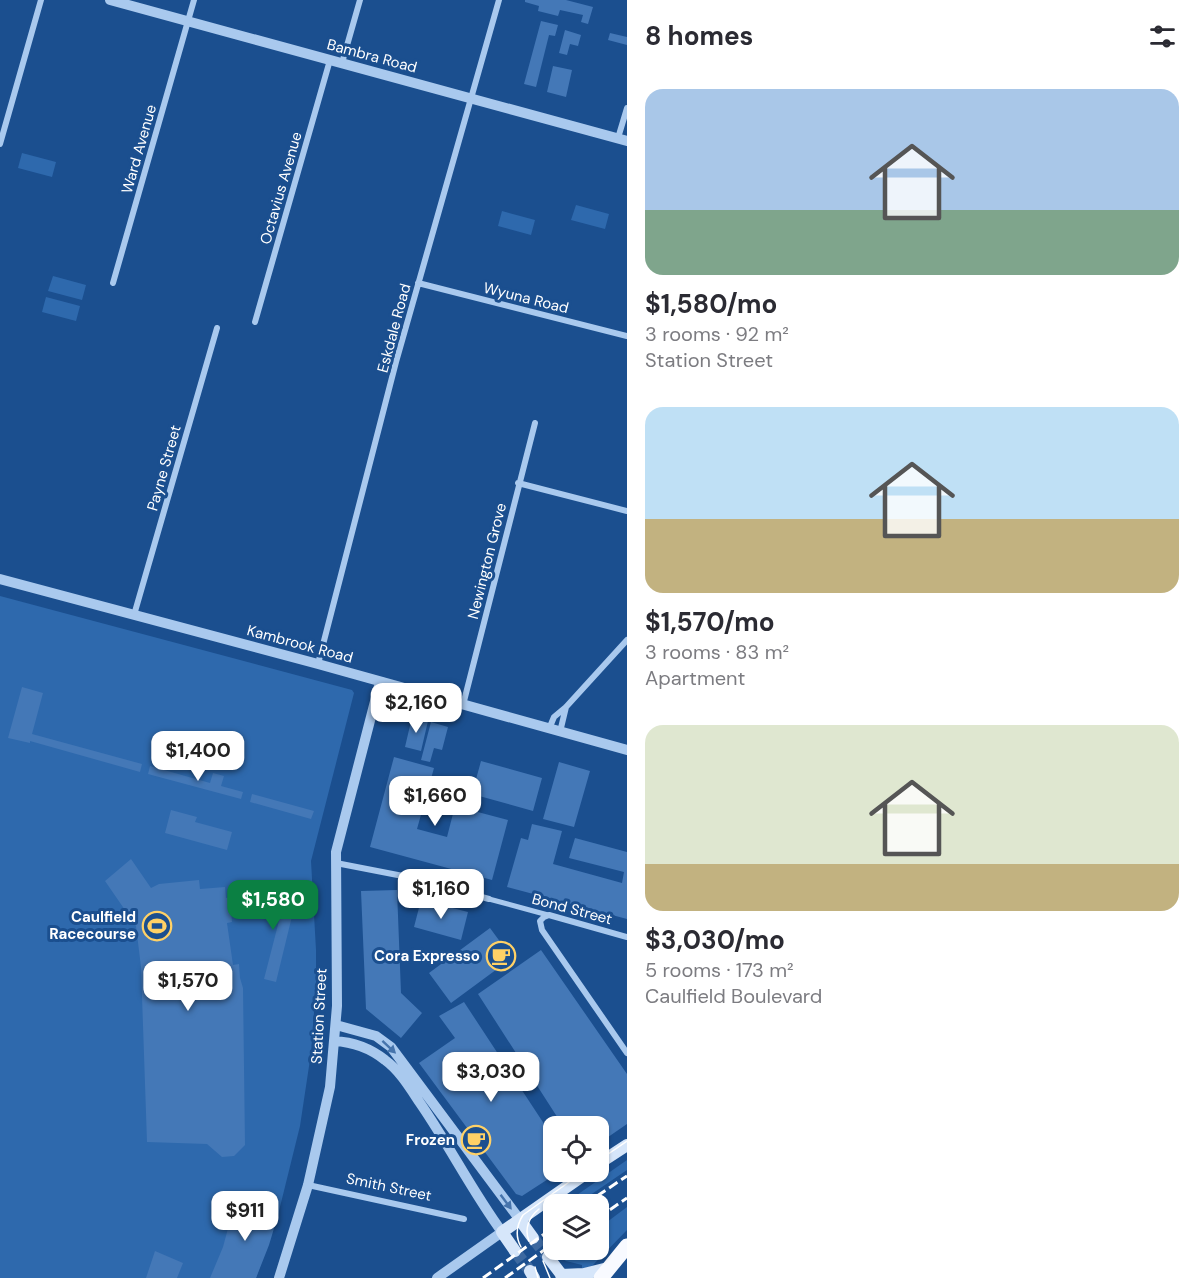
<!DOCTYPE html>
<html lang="en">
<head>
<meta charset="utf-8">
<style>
	:root { --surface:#fff; --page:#f7f7f7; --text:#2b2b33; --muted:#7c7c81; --accent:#0b8043 }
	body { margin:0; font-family:"DM Sans",sans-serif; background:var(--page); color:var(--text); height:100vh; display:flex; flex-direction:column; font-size:22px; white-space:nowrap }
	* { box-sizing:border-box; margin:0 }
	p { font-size:20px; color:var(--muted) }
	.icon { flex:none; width:33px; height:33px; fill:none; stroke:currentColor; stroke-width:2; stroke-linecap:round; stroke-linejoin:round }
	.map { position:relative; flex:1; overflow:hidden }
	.panel { display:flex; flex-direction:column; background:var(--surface); width:570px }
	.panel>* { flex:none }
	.fabs { position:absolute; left:543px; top:1116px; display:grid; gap:12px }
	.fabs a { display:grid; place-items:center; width:66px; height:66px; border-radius:12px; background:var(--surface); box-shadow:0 2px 4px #0004; font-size:30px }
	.price { position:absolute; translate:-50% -51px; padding:0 14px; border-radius:12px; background:#fff; color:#222; font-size:20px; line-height:39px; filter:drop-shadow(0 2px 3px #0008) }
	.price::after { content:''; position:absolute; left:50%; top:36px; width:18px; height:14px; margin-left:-9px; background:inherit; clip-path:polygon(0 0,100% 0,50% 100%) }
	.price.selected { background:var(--accent); color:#fff }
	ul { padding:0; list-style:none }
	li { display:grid; align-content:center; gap:12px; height:318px; padding:0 18px }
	li span { display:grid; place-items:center; height:186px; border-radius:18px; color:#555 }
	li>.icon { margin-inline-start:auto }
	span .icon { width:108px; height:108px; fill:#fffc; stroke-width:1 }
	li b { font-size:26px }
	h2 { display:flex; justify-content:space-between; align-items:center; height:72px; padding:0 18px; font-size:26px }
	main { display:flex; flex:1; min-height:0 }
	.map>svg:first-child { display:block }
</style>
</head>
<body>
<main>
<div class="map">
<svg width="627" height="1278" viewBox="0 0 627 1278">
	<rect width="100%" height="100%" fill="#1b4f8f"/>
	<!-- green -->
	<path fill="#2e69ad" d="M22,153L56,162L52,177L18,168Z
		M576,205L609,214L605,229L571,220Z
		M502,211L535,220L531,235L498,226Z
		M53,276L86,285L82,300L48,291Z
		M46,297L80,306L76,321L42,312Z
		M0,596L352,690L354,693L311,861L316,950V986L311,1053L300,1126L278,1215L256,1278H0Z
		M627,1160V1170L577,1204H564Z
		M627,1207V1230L592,1266L582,1269V1265L566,1261L554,1253L567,1250H598L599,1228Z"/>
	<!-- building -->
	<path fill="#4478b7" d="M525,0H566L593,7L588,24L581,22L583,15L560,10L558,16L538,11L539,6L525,2Z
		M541,21L558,25L555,36L549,35L536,87L524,84Z
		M565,30L581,35L578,46L570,44L567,55L559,53Z
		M610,33L627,37V45L608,40Z
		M553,66L572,70L566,97L547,92Z
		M22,687L43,693L32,734L142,764L140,772L30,741V743L8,738Z
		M412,717L428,721L421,751L405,747Z
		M431,722L448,727L442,750L434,748L430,762L421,760Z
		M394,757L434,768L417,829L447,837L455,806L508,820L492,880L370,847Z
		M481,761L542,778L533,811L472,794Z
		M559,762L590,771L574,827L543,819Z
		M150,766L210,783L213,773L224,776L221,786L243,792L241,799L148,774Z
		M252,794L314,811L311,819L250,802Z
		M171,810L197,817L195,822L232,832L227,850L165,833Z
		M532,824L562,831L553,864L622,883L624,872L569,858L575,838L627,852V919L507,887L521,838L528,840Z
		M131,859L151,888L159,884L199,880L200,889L225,887L226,898L230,897L232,922L227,923L233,965L239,964L240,978L243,988L245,1145L234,1156L222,1157L207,1144L147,1142L141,967L136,926L105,881Z
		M397,890L401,993L422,1013L401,1038L366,1009L361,891Z
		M245,895L294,908L276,982L264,979L280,917L242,908Z
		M421,900L468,912L461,940L414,927Z
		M490,928L512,958L451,1003L429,973Z
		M541,950L627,1074V1124L598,1144V1126H563L478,994Z
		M464,1002L554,1139V1172H559L522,1196L516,1194L419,1063L455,1038L439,1016Z
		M237,1195L253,1200L251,1209L278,1215L269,1245L256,1278H210L223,1247Z
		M155,1251L183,1263L177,1278H146Z"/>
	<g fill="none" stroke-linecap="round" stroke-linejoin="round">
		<!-- secondary-tunnel -->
		<path stroke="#3d69a0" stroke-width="12" stroke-dasharray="12 6" stroke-linecap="butt" d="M533,1238L548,1257
			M515,1251L530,1271"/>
		<!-- pedestrian -->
		<path stroke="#a9c9ee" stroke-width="5" d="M489,899L548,915"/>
		<!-- minor -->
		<path stroke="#a9c9ee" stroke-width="6" d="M342,63L360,0
			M618,138L627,108
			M0,144L41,0
			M113,283L194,0
			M418,283L627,336
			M255,322L330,60
			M518,483L627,511
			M134,615L217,328
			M318,664L396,362L499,0
			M463,705L535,423
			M549,729L554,717L566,707L627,640
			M560,732L566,707
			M336,863L408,877L489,899
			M627,937L549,915L544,917L540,921L542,930L627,1053
			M308,1185L464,1219"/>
		<!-- tertiary -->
		<path stroke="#a9c9ee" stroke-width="10" d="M110,0L627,141
			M0,579L318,664L627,750
			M336,1025L376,1036L391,1047L520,1220
			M334,1041C354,1042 370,1048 385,1060C400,1071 410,1088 420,1103C449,1145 472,1191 502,1232L437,1278
			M279,1278L308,1185L330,1087L337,1006L336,852L380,682"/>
		<!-- secondary -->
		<path stroke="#d6e6fa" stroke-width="12" d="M598,1164L627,1145
			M520,1220L533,1238
			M515,1251L502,1232L588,1172
			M548,1257L564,1278
			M530,1271L534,1278
			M561,1275L584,1274L608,1268"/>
		<!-- trunk -->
		<path stroke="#f8faff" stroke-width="15" d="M601,1278L627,1246"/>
		<!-- tram -->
		<path stroke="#fff" stroke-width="1.5" d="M598,1161L627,1141
			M529,1241C524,1229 529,1217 539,1209
			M521,1247C515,1236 516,1226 523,1215L583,1172
			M543,1261L550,1278
			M535,1267L538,1278"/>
		<!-- rail -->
		<path stroke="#fff" stroke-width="3" stroke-dasharray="10 4.5" stroke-linecap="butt" d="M585,1204L627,1176
			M598,1218L627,1198
			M483,1278L554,1227
			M505,1278L554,1243"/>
	</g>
	<!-- one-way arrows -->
	<defs><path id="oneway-solid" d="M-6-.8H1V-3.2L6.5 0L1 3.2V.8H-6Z" transform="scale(1.5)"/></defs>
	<g fill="#4674ac">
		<use href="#oneway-solid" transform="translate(389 1047) rotate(43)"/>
		<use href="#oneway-solid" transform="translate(506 1202) rotate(53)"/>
	</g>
	<!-- icons -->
	<defs>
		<g id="stadium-ring" transform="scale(1.5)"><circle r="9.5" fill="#1b4f8f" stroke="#ffd166" stroke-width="1.5"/><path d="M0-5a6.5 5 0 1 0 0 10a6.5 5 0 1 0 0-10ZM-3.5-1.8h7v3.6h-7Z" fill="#ffd166"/></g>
		<g id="cafe-ring" transform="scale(1.5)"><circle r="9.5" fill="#1b4f8f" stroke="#ffd166" stroke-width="1.5"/><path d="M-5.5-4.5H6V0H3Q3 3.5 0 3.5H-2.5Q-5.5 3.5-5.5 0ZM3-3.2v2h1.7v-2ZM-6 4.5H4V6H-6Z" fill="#ffd166"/></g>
	</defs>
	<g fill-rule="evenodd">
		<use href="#stadium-ring" x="157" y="926"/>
		<use href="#cafe-ring" x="501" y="956"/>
		<use href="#cafe-ring" x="476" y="1140"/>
	</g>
	<g text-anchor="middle" stroke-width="6" stroke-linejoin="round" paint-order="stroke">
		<!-- street labels -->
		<g font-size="15" fill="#fff" stroke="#1b4f8f">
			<text transform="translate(372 56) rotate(15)" y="5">Bambra Road</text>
			<text transform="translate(139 149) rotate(-74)" y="5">Ward Avenue</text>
			<text transform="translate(281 188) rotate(-74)" y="5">Octavius Avenue</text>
			<text transform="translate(526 298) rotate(14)" y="5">Wyuna Road</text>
			<text transform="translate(394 328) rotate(-75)" y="5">Eskdale Road</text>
			<text transform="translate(164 468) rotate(-74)" y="5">Payne Street</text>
			<text transform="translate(487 561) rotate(-76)" y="5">Newington Grove</text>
			<text transform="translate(300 644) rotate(15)" y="5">Kambrook Road</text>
			<text transform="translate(572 909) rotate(15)" y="5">Bond Street</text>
			<text transform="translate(319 1016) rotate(-87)" y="5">Station Street</text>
			<text transform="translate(389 1187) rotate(12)" y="5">Smith Street</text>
		</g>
		<!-- poi labels -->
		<g font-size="15" font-weight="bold" fill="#fff" stroke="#1b4f8f" text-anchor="end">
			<text x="136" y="922">Caulfield<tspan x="136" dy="17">Racecourse</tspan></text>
			<text x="480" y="961">Cora Expresso</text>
			<text x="455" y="1145">Frozen</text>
		</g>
	</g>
</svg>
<div class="fabs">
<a><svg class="icon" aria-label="locate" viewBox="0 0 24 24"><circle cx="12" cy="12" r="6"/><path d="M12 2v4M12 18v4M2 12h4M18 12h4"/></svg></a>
<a><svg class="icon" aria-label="layers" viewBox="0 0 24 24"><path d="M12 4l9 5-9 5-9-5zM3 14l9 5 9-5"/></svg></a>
</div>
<b class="price" style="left:416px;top:734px">$2,160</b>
<b class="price" style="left:198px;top:782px">$1,400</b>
<b class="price" style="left:435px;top:827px">$1,660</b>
<b class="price" style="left:441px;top:920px">$1,160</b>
<b class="price selected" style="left:273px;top:931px">$1,580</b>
<b class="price" style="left:188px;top:1012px">$1,570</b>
<b class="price" style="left:491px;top:1103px">$3,030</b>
<b class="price" style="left:245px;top:1242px">$911</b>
</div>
<section class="panel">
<h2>8 homes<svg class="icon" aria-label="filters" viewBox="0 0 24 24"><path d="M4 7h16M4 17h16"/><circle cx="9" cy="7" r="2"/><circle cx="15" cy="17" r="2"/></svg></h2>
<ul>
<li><span style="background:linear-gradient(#a9c7e8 65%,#7fa58c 0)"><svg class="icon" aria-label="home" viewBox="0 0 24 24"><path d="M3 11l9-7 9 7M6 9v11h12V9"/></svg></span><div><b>$1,580/mo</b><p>3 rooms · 92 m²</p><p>Station Street</p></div></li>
<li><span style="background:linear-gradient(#bfe0f5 60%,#c2b280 0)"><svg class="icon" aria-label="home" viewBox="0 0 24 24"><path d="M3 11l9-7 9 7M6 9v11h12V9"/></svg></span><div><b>$1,570/mo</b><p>3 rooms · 83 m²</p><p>Apartment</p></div></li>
<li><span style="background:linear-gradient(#dfe7d0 75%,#c2b280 0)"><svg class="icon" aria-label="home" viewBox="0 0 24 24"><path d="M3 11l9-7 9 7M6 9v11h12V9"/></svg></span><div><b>$3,030/mo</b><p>5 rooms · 173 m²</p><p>Caulfield Boulevard</p></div></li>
</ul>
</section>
</main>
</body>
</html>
